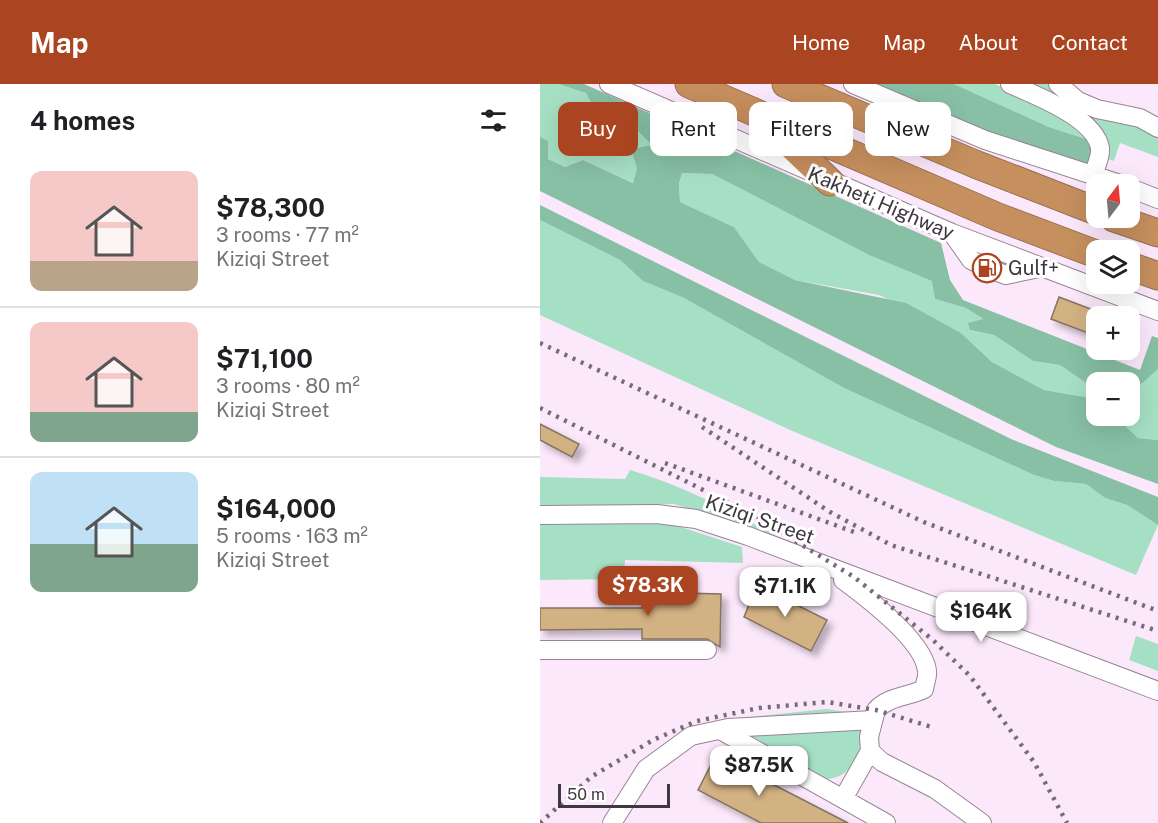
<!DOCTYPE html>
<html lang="en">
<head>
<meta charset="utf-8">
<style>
	:root { --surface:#fff; --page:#f2f2f2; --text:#202124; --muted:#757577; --line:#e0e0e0; --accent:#ab4420 }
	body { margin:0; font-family:"Public Sans",sans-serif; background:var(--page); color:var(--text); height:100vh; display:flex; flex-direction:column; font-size:22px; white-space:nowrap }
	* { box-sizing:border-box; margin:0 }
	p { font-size:20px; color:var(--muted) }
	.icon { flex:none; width:33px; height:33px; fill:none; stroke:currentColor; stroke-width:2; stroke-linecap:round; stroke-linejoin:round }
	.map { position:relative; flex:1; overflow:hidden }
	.drawer { display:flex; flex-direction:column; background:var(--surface); width:540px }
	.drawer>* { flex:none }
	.banner { position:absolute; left:18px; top:18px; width:510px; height:54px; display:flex; gap:12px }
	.needle { width:39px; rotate:16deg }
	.buttons { position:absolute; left:546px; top:90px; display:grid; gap:12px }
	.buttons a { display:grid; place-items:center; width:54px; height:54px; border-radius:12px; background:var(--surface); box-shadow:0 6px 24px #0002; font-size:30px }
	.scale { position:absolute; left:18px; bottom:15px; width:112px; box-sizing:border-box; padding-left:6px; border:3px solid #403840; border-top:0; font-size:16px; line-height:21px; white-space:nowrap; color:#403840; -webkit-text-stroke:4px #fff; paint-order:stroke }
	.price { position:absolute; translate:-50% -51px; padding:0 14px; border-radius:12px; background:#fff; color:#222; font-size:20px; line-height:39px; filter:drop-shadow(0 2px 3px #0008) }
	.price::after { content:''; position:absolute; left:50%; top:36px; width:18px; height:14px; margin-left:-9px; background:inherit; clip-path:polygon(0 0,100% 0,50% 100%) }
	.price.on { background:var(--accent); color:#fff }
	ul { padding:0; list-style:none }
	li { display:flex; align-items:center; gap:18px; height:150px; padding:0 30px }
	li+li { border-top:2px solid var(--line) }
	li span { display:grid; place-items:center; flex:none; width:168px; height:120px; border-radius:12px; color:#555 }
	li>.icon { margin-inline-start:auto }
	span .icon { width:72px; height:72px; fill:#fffc; stroke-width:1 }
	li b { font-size:26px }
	h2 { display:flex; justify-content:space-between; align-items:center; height:72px; padding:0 30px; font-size:26px }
	.pill { padding:0 21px; border-radius:12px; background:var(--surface); box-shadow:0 6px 24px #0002; font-size:21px; line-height:54px }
	.pill.on { background:var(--accent); color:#fff }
	header { display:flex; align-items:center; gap:36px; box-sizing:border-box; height:84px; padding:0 30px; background:var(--accent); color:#fff }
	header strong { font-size:28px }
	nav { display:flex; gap:33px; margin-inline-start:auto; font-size:21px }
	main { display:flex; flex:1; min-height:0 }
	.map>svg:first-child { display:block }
</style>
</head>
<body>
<header>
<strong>Map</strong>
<nav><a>Home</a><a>Map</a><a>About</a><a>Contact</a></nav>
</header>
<main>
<section class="drawer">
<h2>4 homes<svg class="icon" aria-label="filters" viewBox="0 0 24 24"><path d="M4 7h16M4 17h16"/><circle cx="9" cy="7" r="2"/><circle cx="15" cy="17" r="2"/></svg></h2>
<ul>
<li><span style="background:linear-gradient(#f6c9c9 75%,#b9a48a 0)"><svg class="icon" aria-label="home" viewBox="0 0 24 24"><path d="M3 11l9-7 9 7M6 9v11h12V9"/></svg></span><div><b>$78,300</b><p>3 rooms · 77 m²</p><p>Kiziqi Street</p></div></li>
<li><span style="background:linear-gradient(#f6c9c9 75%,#7fa58c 0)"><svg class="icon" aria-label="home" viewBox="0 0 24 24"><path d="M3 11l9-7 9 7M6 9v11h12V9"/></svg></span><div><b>$71,100</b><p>3 rooms · 80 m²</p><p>Kiziqi Street</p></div></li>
<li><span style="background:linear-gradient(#bfe0f5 60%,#7fa58c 0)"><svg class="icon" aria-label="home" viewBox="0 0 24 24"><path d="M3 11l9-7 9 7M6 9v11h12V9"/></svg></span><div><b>$164,000</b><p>5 rooms · 163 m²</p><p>Kiziqi Street</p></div></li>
</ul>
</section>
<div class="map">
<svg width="618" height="739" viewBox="0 0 618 739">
	<defs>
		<filter id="shadow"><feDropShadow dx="5.5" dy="5.5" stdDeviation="3" flood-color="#0004"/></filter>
	</defs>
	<rect width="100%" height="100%" fill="#fce8fb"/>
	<!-- green -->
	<path fill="#a6e0c4" d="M0,0H18L46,9L59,31L93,42L113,61L91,65L97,85L94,99L43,76L25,83L8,75V58L0,53Z
		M414,0H455L518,30L546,55L509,43Z
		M480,0H511L579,34L618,49V73L580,59L574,77L566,74L564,62Z
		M142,89L172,90L329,171L393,197L395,215L426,224L444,236L430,246L454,251L493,277L520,281L556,306V319L545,313L504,306L452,278L421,249L339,211L255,196L219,178L194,143L140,118L139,100Z
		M0,136L80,176L103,197L144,214L304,304L494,391L514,397L546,400L565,414L587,421L618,441L596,491L250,346L0,231Z
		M618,285V356L598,354L575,332H590C590,311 600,296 618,285Z
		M90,386C142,401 190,427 238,452L134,420L0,424V393L85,395Z
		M113,438L141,443L202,463L203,479L85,476L84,495L0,496V441Z
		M596,552L618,560V587L589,576Z
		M286,625L322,630L148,646L190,635Z
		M321,644C327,667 311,695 285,695L199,648Z"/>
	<!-- forest -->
	<path fill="#87c0a5" d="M18,0H44L401,159L410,196L423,216L600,286L612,252L618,254V285L601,300L590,315V298H556V306L520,281L493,277L454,251L430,246L428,239L443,235L426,224L395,215L392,197L329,171L172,90L142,89L139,100L140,118L194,143L219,178L255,196L366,219L421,249L452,278L504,306L545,313L556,319V332H575L598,354L618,356V400L516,363L0,107V53L8,57V75L25,83L43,76L93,99L97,85L91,65L112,61L93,42L58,31L46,9Z
		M330,0H414L509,43L546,55L554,66L549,87Z
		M0,121L471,355L618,413V441L587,421L565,414L546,400L514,397L494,391L304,304L144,214L103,197L80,176L0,136Z"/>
	<!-- building -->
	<path fill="#d2b183" stroke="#837461" stroke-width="1.5" filter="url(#shadow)" d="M519,213L556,227V252L511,235Z
		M0,340L39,360L32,373L0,356Z
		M217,501L287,536L271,567L204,533Z
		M104,508L181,510L180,563L167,555H102V545L0,546V524H102Z
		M176,671L308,739H221L158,706Z"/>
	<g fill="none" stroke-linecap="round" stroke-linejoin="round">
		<!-- minor casing -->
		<g stroke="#978496" stroke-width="20">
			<path id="minor" d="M69,0L412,149L618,227
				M313,0L445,56L580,100
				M470,0C495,11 555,34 560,64C561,73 556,82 553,91
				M518,0L538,17L557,25L600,34L618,44
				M590,104L618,115
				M412,149L431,176L443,182
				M452,186L466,191L499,184
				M0,431L117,430L156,435L208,452L618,607
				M303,496C326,513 384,557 387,587C388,592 385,599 384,605C368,613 349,612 336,626L329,653L330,667L342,678L395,705L442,739
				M0,566H167
				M180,646L346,739
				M303,715L330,667
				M72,739L106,685L151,652L188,644L333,636"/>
		</g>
		<!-- highway casing -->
		<g stroke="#977154" stroke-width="29">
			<path id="highway" d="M149,0L458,133L556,170
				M246,0L435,80L556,127
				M231,42L290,98
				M574,134L618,149
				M590,182L618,192"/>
		</g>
		<!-- minor -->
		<use href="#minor" stroke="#fff" stroke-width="18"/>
		<!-- highway -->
		<use href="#highway" stroke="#c68f5e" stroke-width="27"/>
		<!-- rail -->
		<path stroke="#776b77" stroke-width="4.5" stroke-dasharray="3 6" stroke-linecap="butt" d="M0,259L386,439L618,527
			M0,324L213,431L314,493L393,556L430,592L494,678L527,739
			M162,343L290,428L351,461L618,547
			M125,379L314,448
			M0,739L51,693L113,656L157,637L219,624L287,618L336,626L395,644"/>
	</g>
	<!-- icons -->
	<defs>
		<g id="fuel-ring" transform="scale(1.5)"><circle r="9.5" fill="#fff" stroke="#ab4420" stroke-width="1.5"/><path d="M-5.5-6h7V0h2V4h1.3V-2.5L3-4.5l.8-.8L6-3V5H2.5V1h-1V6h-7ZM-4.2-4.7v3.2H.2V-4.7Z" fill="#ab4420"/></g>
	</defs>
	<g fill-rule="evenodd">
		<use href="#fuel-ring" x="447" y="184"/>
	</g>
	<g text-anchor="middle" stroke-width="6" stroke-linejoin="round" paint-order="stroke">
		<!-- street labels -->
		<g font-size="20" fill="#403840" stroke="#fff">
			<text transform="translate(341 119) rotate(23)" y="7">Kakheti Highway</text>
			<text transform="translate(220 435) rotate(19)" y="7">Kiziqi Street</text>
		</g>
		<!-- poi labels -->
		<g font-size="20" fill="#403840" stroke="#fff" text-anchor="start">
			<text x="468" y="191">Gulf+</text>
		</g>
	</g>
</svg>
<div class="buttons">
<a><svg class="needle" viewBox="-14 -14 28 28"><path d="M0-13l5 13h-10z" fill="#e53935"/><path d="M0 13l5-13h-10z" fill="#757577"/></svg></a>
<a><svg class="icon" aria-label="layers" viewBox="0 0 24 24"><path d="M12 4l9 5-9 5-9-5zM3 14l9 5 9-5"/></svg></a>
<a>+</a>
<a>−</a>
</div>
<div class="scale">50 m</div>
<b class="price on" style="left:108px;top:533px">$78.3K</b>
<b class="price" style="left:245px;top:534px">$71.1K</b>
<b class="price" style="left:441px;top:559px">$164K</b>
<b class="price" style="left:219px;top:713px">$87.5K</b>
<div class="banner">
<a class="pill on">Buy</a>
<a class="pill">Rent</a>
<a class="pill">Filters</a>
<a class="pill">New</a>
</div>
</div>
</main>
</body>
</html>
